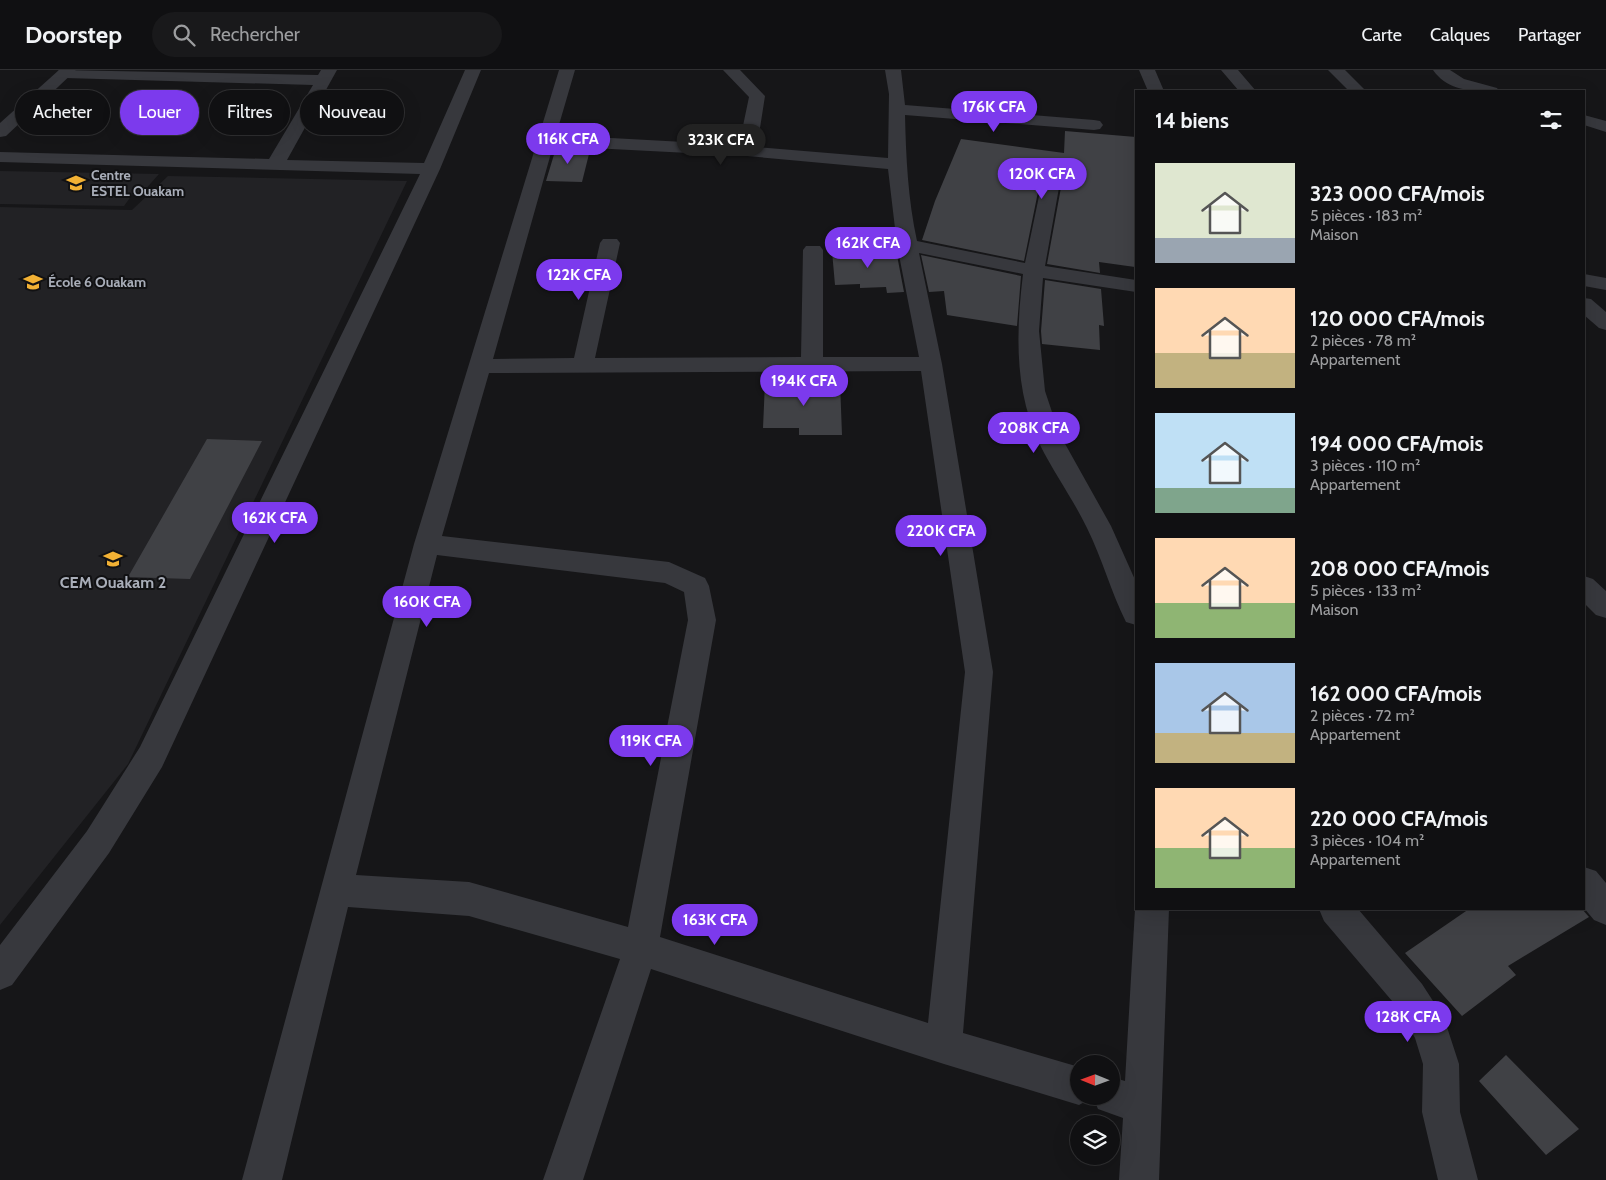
<!DOCTYPE html>
<html lang="fr">
<head>
<meta charset="utf-8">
<style>
	:root { --surface:#101012; --page:#19191b; --text:#f1f3f6; --muted:#9c9d9f; --line:#303032; --accent:#7c3aed }
	body { margin:0; font-family:Cabin,sans-serif; background:var(--page); color:var(--text); height:100vh; display:flex; flex-direction:column; font-size:19px; white-space:nowrap }
	* { box-sizing:border-box; margin:0 }
	p { font-size:16px; color:var(--muted) }
	.icon { flex:none; width:28px; height:28px; fill:none; stroke:currentColor; stroke-width:2; stroke-linecap:round; stroke-linejoin:round }
	.map { position:relative; flex:1; overflow:hidden }
	.details { position:absolute; left:1135px; top:20px; width:450px; height:820px; display:flex; flex-direction:column; background:var(--surface); border-radius:0px; box-shadow:0 5px 20px #0002,0 0 0 1px var(--line) }
	.details>* { flex:none }
	.hud { position:absolute; left:15px; top:20px; width:475px; height:45px; display:flex; gap:10px }
	.needle { width:32px; rotate:271deg }
	.tools { position:absolute; left:1070px; top:985px; display:grid; gap:10px }
	.tools a { display:grid; place-items:center; width:50px; height:50px; border-radius:50%; background:var(--surface); box-shadow:0 5px 20px #0002,0 0 0 1px var(--line); font-size:25px }
	.price { position:absolute; translate:-50% -42px; padding:0 11px; border-radius:18px; background:var(--accent); color:#fff; font-size:16px; line-height:32px; filter:drop-shadow(0 1px 2px #0008) }
	.price::after { content:''; position:absolute; left:50%; top:30px; width:15px; height:11px; margin-left:-8px; background:inherit; clip-path:polygon(0 0,100% 0,50% 100%) }
	.price.current { background:#222; color:#fff }
	ul { padding:0; list-style:none }
	li { display:flex; align-items:center; gap:15px; height:125px; padding:0 20px }
	li span { display:grid; place-items:center; flex:none; width:140px; height:100px; border-radius:0px; color:#555 }
	li>.icon { margin-inline-start:auto }
	span .icon { width:60px; height:60px; fill:#fffc; stroke-width:1 }
	li b { font-size:21px }
	h2 { display:flex; justify-content:space-between; align-items:center; height:60px; padding:0 20px; font-size:21px }
	.pill { padding:0 18px; border-radius:22px; background:var(--surface); box-shadow:0 5px 20px #0002,0 0 0 1px var(--line); font-size:18px; line-height:45px }
	.pill.current { background:var(--accent); color:#fff }
	header { display:flex; align-items:center; gap:30px; box-sizing:border-box; height:70px; padding:0 25px; background:var(--surface); border-bottom:1px solid var(--line) }
	header strong { font-size:24px }
	nav { display:flex; gap:28px; margin-inline-start:auto; font-size:18px }
	.search { width:350px; height:45px; background:var(--page); display:flex; align-items:center; gap:12px; box-sizing:border-box; padding:0 18px; border-radius:28px; color:var(--muted); font-size:19px }
	.map>svg:first-child { display:block }
</style>
</head>
<body>
<header>
<strong>Doorstep</strong>
<div class="search"><svg class="icon" aria-label="search" viewBox="0 0 24 24"><circle cx="10" cy="10" r="6"/><path d="M15 15l6 6"/></svg>Rechercher</div>
<nav><a>Carte</a><a>Calques</a><a>Partager</a></nav>
</header>
<div class="map">
<svg width="1606" height="1110" viewBox="0 0 1606 1110">
	<rect width="100%" height="100%" fill="#161618"/>
	<!-- built -->
	<path fill="#222225" d="M0,101L159,104L143,122L132,125L124,136L0,134Z
		M168,106L407,111L128,694L0,855V137L132,140Z"/>
	<!-- building -->
	<path fill="#404145" d="M1065,61L1136,67L1135,197L1099,192L1100,203L1047,194L1062,112L1057,106H1045L1040,112L1024,191L922,170L935,131L961,69L1064,83Z
		M556,78L590,80L582,112L546,111Z
		M896,180L904,222L887,223L886,217L860,218V214L835,215L832,181Z
		M921,185L1021,206L1017,256L947,245L944,221L929,222Z
		M1045,210L1101,219L1104,256L1099,255L1100,280L1042,274L1041,261Z
		M765,312H840L842,365H799V358H763Z
		M207,369L262,371L190,509L128,507Z
		M1469,839H1582L1589,847L1508,896L1516,905L1462,946L1405,883Z
		M1506,985L1579,1059L1546,1085L1479,1011Z"/>
	<g fill="none" stroke-linecap="round" stroke-linejoin="round">
		<!-- minor -->
		<path fill="#37383d" fill-rule="evenodd" d="M59,0L318,5L321,0H337L287,90L424,93L465,0H481L440,99L162,697L109,783L12,915L0,920V875L87,761L140,677L420,104L0,92V82L269,89L313,15L65,8L59,6L57,3Z
			M559,0H575L556,65L739,75L749,27L723,0H740L765,26L757,77L888,88L889,24L885,0H901L905,35L1094,50L1100,51L1103,55L1100,59L1094,60L905,45C906,88 908,129 917,171L1025,193L1042,112L1045,108H1057L1060,112L1045,196L1136,210V222L1043,208L1039,261L1045,321L1059,363L1111,456L1136,512V555L1126,552C1111,522 1102,488 1087,458C1073,429 1054,403 1040,375C1014,321 1016,262 1023,204L919,183L942,294L993,602L963,963L1079,997V1026H1111V1007L1125,1011L1135,839L1136,837V839H1169L1159,1110H1119L1123,1048L1098,1039L1093,1027L1079,1035L944,994L651,899L583,1110H543L620,889L469,846L348,837L282,1110H242L414,474ZM553,76L747,86L888,99L897,175L919,287H823V180L820,176H806L803,180L801,287L595,288L620,173L617,169H603L600,173L574,288L493,289ZM921,301L965,602L928,953L660,867L716,550L709,516L705,508L669,492L442,466L489,303ZM437,485L665,513L684,522L688,550L628,857L469,812L356,805Z
			M1139,0H1155L1164,21H1148Z
			M1221,0H1238L1256,21H1239Z
			M1328,0H1345L1366,21H1349Z
			M1433,0H1450L1464,9L1497,18L1499,21C1476,22 1448,22 1433,0Z
			M1584,45L1606,51V62L1584,55Z
			M1584,204L1606,208V220L1584,216Z
			M1584,228L1591,229L1606,242V260L1599,258L1584,245Z
			M1584,506L1593,509L1606,521V548L1596,545L1584,533Z
			M1584,797L1596,801L1606,813V855L1594,850L1584,838Z
			M1319,839H1358L1422,914L1444,948L1459,994L1460,1042L1478,1110H1438L1422,1042L1423,994L1415,968L1398,938L1324,851Z"/>
		<!-- tertiary -->
		<path fill="#37383d" fill-rule="evenodd" d="M59,0H76L6,66L0,67V53Z"/>
	</g>
	<!-- icons -->
	<defs>
		<g id="school-bare" transform="scale(1.5)"><path d="M0-5L7-2L0 1L-7-2ZM-4 1L0 2.5L4 1V4Q0 6-4 4Z" fill="#f2b134" stroke="#111113" stroke-width="2.5" paint-order="stroke"/></g>
	</defs>
	<g fill-rule="evenodd">
		<use href="#school-bare" x="76" y="113"/>
		<use href="#school-bare" x="33" y="212"/>
		<use href="#school-bare" x="113" y="489"/>
	</g>
	<g text-anchor="middle" stroke-width="4" stroke-linejoin="round" paint-order="stroke">
		<!-- far-poi labels -->
		<g font-size="14" font-weight="bold" fill="#a8adb8" stroke="#111113" text-anchor="start">
			<text x="91" y="110">Centre<tspan x="91" dy="16">ESTEL Ouakam</tspan></text>
			<text x="48" y="217">École 6 Ouakam</text>
		</g>
		<!-- poi labels -->
		<g font-size="16" font-weight="bold" fill="#a8adb8" stroke="#111113">
			<text x="113" y="518">CEM Ouakam 2</text>
		</g>
	</g>
</svg>
<div class="tools">
<a><svg class="needle" viewBox="-14 -14 28 28"><path d="M0-13l5 13h-10z" fill="#e53935"/><path d="M0 13l5-13h-10z" fill="#9c9d9f"/></svg></a>
<a><svg class="icon" aria-label="layers" viewBox="0 0 24 24"><path d="M12 4l9 5-9 5-9-5zM3 14l9 5 9-5"/></svg></a>
</div>
<b class="price" style="left:994px;top:63px">176K CFA</b>
<b class="price" style="left:568px;top:95px">116K CFA</b>
<b class="price current" style="left:721px;top:96px">323K CFA</b>
<b class="price" style="left:1042px;top:130px">120K CFA</b>
<b class="price" style="left:868px;top:199px">162K CFA</b>
<b class="price" style="left:579px;top:231px">122K CFA</b>
<b class="price" style="left:804px;top:337px">194K CFA</b>
<b class="price" style="left:1034px;top:384px">208K CFA</b>
<b class="price" style="left:275px;top:474px">162K CFA</b>
<b class="price" style="left:941px;top:487px">220K CFA</b>
<b class="price" style="left:427px;top:558px">160K CFA</b>
<b class="price" style="left:651px;top:697px">119K CFA</b>
<b class="price" style="left:715px;top:876px">163K CFA</b>
<b class="price" style="left:1408px;top:973px">128K CFA</b>
<div class="hud">
<a class="pill">Acheter</a>
<a class="pill current">Louer</a>
<a class="pill">Filtres</a>
<a class="pill">Nouveau</a>
</div>
<section class="details">
<h2>14 biens<svg class="icon" aria-label="filters" viewBox="0 0 24 24"><path d="M4 7h16M4 17h16"/><circle cx="9" cy="7" r="2"/><circle cx="15" cy="17" r="2"/></svg></h2>
<ul>
<li><span style="background:linear-gradient(#dfe7d0 75%,#9aa5b1 0)"><svg class="icon" aria-label="home" viewBox="0 0 24 24"><path d="M3 11l9-7 9 7M6 9v11h12V9"/></svg></span><div><b>323 000 CFA/mois</b><p>5 pièces · 183 m²</p><p>Maison</p></div></li>
<li><span style="background:linear-gradient(#ffd9b3 65%,#c2b280 0)"><svg class="icon" aria-label="home" viewBox="0 0 24 24"><path d="M3 11l9-7 9 7M6 9v11h12V9"/></svg></span><div><b>120 000 CFA/mois</b><p>2 pièces · 78 m²</p><p>Appartement</p></div></li>
<li><span style="background:linear-gradient(#bfe0f5 75%,#7fa58c 0)"><svg class="icon" aria-label="home" viewBox="0 0 24 24"><path d="M3 11l9-7 9 7M6 9v11h12V9"/></svg></span><div><b>194 000 CFA/mois</b><p>3 pièces · 110 m²</p><p>Appartement</p></div></li>
<li><span style="background:linear-gradient(#ffd9b3 65%,#8fb573 0)"><svg class="icon" aria-label="home" viewBox="0 0 24 24"><path d="M3 11l9-7 9 7M6 9v11h12V9"/></svg></span><div><b>208 000 CFA/mois</b><p>5 pièces · 133 m²</p><p>Maison</p></div></li>
<li><span style="background:linear-gradient(#a9c7e8 70%,#c2b280 0)"><svg class="icon" aria-label="home" viewBox="0 0 24 24"><path d="M3 11l9-7 9 7M6 9v11h12V9"/></svg></span><div><b>162 000 CFA/mois</b><p>2 pièces · 72 m²</p><p>Appartement</p></div></li>
<li><span style="background:linear-gradient(#ffd9b3 60%,#8fb573 0)"><svg class="icon" aria-label="home" viewBox="0 0 24 24"><path d="M3 11l9-7 9 7M6 9v11h12V9"/></svg></span><div><b>220 000 CFA/mois</b><p>3 pièces · 104 m²</p><p>Appartement</p></div></li>
</ul>
</section>
</div>
</body>
</html>
